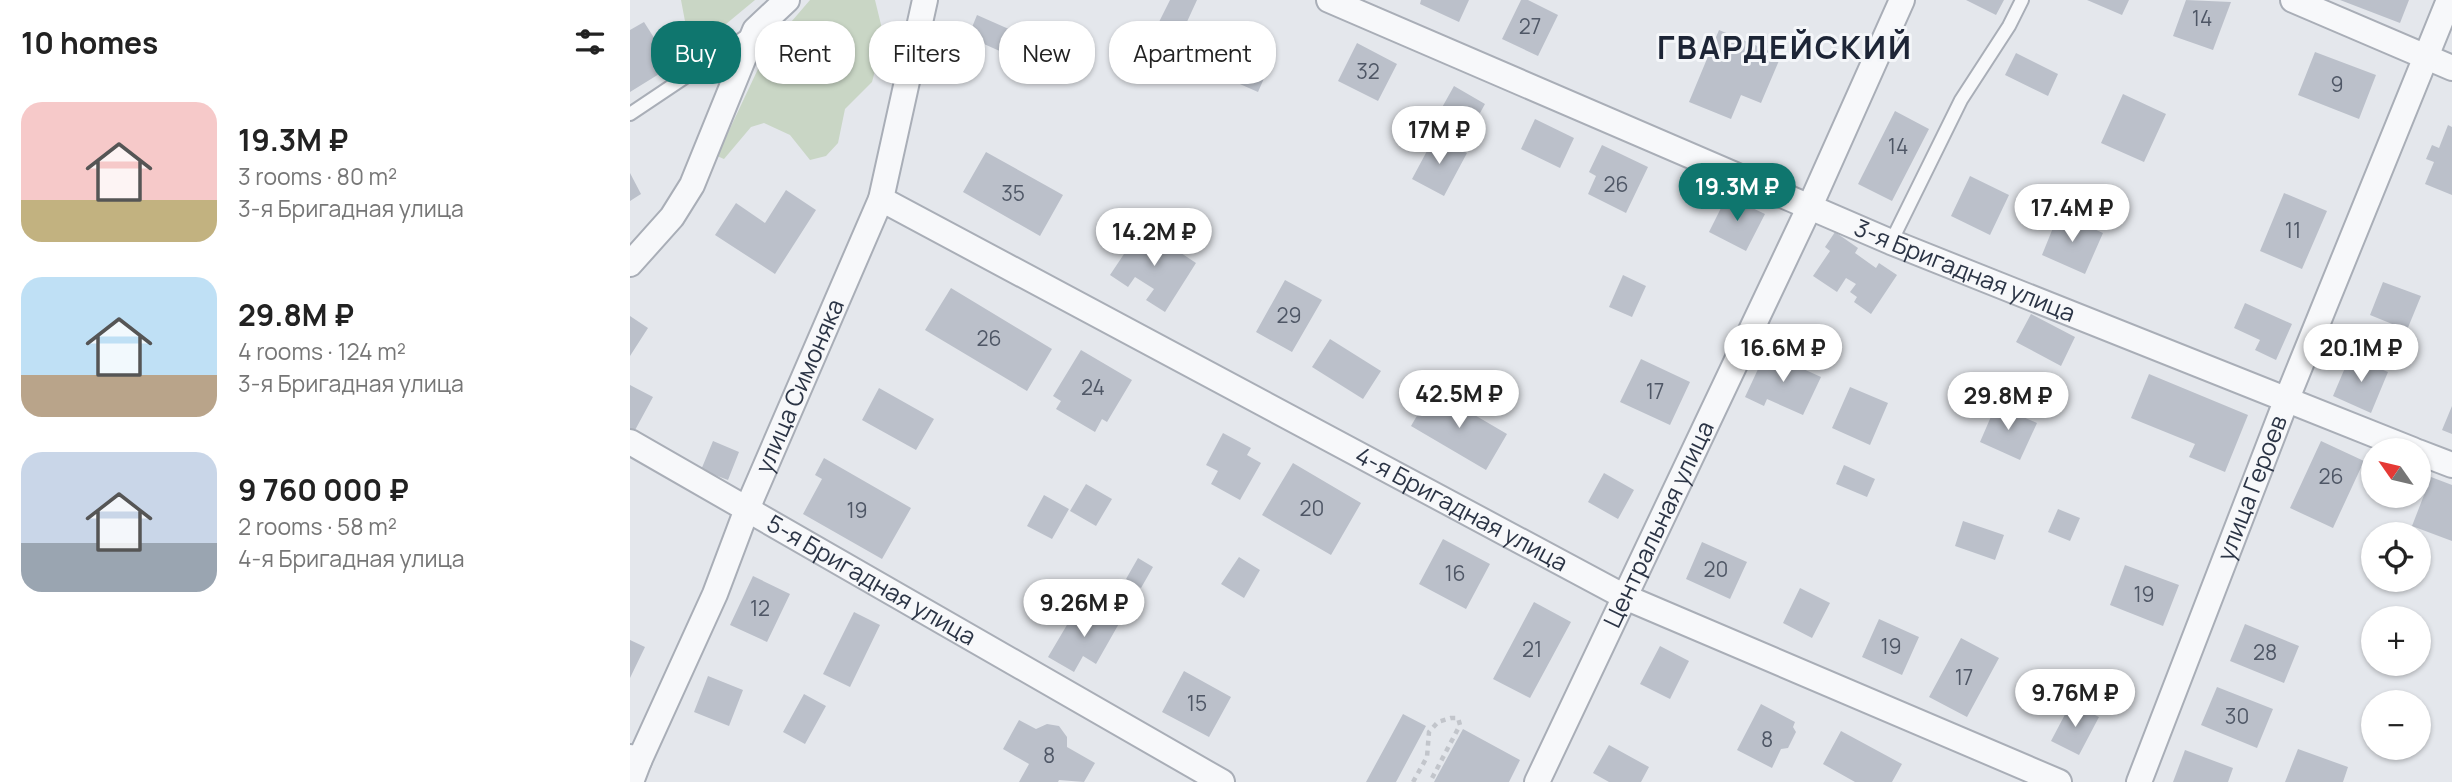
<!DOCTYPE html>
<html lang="en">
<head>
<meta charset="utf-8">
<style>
	:root { --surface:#fff; --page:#f2f2f2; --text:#222; --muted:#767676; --accent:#0f766e }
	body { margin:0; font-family:Manrope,sans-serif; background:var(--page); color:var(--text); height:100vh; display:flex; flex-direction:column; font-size:26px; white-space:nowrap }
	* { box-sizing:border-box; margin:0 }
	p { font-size:23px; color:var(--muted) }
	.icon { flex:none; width:38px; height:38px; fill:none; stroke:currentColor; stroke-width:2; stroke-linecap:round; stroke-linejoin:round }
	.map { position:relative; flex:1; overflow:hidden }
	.drawer { display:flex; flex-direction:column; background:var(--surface); width:630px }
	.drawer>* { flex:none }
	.hud { position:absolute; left:21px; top:21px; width:665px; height:63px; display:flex; gap:14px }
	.needle { width:46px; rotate:304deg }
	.fabs { position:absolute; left:1731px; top:438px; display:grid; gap:14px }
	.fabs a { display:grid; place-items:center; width:70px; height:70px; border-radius:50%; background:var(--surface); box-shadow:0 2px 5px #0004; font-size:35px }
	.price { position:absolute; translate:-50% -60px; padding:0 16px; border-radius:24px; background:#fff; color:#222; font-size:23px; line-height:46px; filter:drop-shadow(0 2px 4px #0008) }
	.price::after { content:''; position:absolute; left:50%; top:42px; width:21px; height:16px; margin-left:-10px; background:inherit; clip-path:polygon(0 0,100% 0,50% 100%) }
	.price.selected { background:var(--accent); color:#fff }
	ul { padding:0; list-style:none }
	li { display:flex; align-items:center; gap:21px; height:175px; padding:0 21px }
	li span { display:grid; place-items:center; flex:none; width:196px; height:140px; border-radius:21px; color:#555 }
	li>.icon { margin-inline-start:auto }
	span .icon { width:84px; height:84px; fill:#fffc; stroke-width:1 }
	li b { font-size:30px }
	h2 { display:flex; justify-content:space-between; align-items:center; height:84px; padding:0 21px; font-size:30px }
	.tag { padding:0 24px; border-radius:28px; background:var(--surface); box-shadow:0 2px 5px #0004; font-size:24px; line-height:63px }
	.tag.selected { background:var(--accent); color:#fff }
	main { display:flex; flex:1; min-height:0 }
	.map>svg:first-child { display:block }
</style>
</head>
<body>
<main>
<section class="drawer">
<h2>10 homes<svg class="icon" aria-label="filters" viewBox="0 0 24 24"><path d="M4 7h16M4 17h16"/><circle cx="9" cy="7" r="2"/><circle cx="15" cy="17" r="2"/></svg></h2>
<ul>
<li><span style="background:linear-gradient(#f6c9c9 70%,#c2b280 0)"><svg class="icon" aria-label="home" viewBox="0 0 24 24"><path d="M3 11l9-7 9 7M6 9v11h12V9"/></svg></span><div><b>19.3M ₽</b><p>3 rooms · 80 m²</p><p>3-я Бригадная улица</p></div></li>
<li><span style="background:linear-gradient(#bfe0f5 70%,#b9a48a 0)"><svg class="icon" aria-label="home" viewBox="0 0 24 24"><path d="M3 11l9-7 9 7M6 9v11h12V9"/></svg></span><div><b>29.8M ₽</b><p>4 rooms · 124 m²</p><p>3-я Бригадная улица</p></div></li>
<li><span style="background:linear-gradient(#c9d6e8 65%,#9aa5b1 0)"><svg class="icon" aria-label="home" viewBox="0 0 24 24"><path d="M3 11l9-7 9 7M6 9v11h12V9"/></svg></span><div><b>9 760 000 ₽</b><p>2 rooms · 58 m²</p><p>4-я Бригадная улица</p></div></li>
</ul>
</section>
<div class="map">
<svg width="1822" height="782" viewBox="0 0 1822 782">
	<rect width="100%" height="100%" fill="#e4e7ec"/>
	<!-- green -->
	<path fill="#c9d6c5" d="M51,0H125L61,53Z
		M180,0H245L254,37L242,82L215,109L208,143L196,156L180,160L160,135L134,123L121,127L94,159L87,156L137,50Z"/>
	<!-- building -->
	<path fill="#bbc0ca" d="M540,0H567L550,37L527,26Z
		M791,0H839L829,22L790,4Z
		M891,0H898L928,15L908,56L872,39Z
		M1336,0H1374L1366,15Z
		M1457,0H1499L1492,15Z
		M1556,0L1601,2L1583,50L1543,36Z
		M1710,0H1779L1770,23Z
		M347,15L381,30L372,52L338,37Z
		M14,22L42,66L0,92V30Z
		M596,30L646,51L628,92L578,70Z
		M1089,30L1151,56L1131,103L1111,95L1101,119L1059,102Z
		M727,43L767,64L748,101L708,81Z
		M1685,52L1746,75L1729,119L1668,95Z
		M1386,53L1428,74L1418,96L1375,75Z
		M824,86L855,104L831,147L800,129Z
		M1493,94L1536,114L1514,162L1471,143Z
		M1265,111L1299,129L1262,201L1228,184Z
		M905,119L944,138L930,168L891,149Z
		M1818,125L1822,127V195L1795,184L1804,162L1796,159L1802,145L1809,148Z
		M805,136L837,153L814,196L782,179Z
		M972,145L1018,167L996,213L958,194L966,176L959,172Z
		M356,152L433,195L410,236L333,192Z
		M0,173L11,194L0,201Z
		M1340,176L1379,195L1360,235L1321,216Z
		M156,190L186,210L145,274L85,235L106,203L135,223Z
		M1654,193L1697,211L1672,269L1630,251Z
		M1097,196L1135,214L1116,251L1079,232Z
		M1429,213L1473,233L1455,274L1412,255Z
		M512,227L566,263L535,312L516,300L524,289L505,277L498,287L480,275Z
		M1205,232L1228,248L1225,253L1246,268L1249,263L1267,275L1241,314L1224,302L1227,297L1220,292L1226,284L1216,278L1207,292L1183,276L1200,251L1195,247Z
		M993,275L1016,286L1002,317L979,307Z
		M655,280L692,300L662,352L626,332Z
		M1753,282L1791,296L1777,330L1740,315Z
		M321,288L422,349L397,391L295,330Z
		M1615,303L1662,324L1646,360L1625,350L1630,340L1604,328Z
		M1401,314L1445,337L1431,366L1386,342Z
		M0,316L18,328L0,356Z
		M700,339L751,371L733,399L682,367Z
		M451,350L502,380L477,422L472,419L465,432L426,409L431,401L423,396Z
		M1136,352L1191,377L1173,415L1137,399L1134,406L1115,397Z
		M1720,356L1758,372L1741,413L1703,396Z
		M1011,359L1060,382L1040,425L990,402Z
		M1519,374L1618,415L1595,472L1559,457L1565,444L1501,418Z
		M0,385L23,397L4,432L0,430Z
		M1220,387L1258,403L1240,445L1202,428Z
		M249,388L304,419L286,450L232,420Z
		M802,390L877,434L856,470L781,426Z
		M1366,405L1407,423L1390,460L1350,442Z
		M1822,406V434L1812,430Z
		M593,433L621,448L617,455L631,463L610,500L581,484L588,471L576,465Z
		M83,441L109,452L98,480L71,470Z
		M1691,441L1734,461L1703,528L1660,508Z
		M194,458L281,508L252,559L173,514L192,479L185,475Z
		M663,463L731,503L701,555L632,515Z
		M1214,465L1245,479L1237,497L1206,484Z
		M974,473L1004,490L988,519L958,502Z
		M1801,477L1822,485V541L1782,526Z
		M456,484L482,499L466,526L440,511Z
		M414,495L439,509L422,539L397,526Z
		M1428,509L1450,518L1440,541L1418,532Z
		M1333,521L1374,535L1365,560L1325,546Z
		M813,539L860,564L836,609L789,584Z
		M1072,542L1117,562L1100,599L1056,579Z
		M609,557L630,570L614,598L591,584Z
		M508,558L523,567L511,588L496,579Z
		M1495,565L1549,585L1533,626L1480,605Z
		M123,576L160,594L137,642L100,625Z
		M1170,588L1200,603L1182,638L1153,623Z
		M904,602L941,622L900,698L863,679Z
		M467,607L491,620L466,664L453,656L444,672L418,657L444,613L459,621Z
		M224,612L250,625L220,687L193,674Z
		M1249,619L1289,637L1272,675L1232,657Z
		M1615,624L1669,646L1654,683L1600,661Z
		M1331,638L1369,658L1337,717L1299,697Z
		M0,640L15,647L0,678Z
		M1030,646L1059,661L1040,699L1010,684Z
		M554,671L601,697L579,737L532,712Z
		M78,676L113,690L99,726L64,712Z
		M1587,687L1643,709L1627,748L1571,725Z
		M174,694L196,706L175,744L153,732Z
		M1441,703L1469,717L1449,755L1421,741Z
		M1131,704L1165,722L1163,727L1166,732L1158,748L1151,749L1142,768L1107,750Z
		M773,714L796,726L766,782H736Z
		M389,720L406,729L417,724L429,726L437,737V747L465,763L454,782L429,780L428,782H389L399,764L373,749Z
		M833,729L890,760L879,782H804Z
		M1211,731L1272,764L1262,782H1225L1193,764Z
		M979,745L1019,767L1011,782H979L963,773Z
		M1668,749L1718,767L1713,782H1655Z
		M1555,750L1603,768L1598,782H1543Z"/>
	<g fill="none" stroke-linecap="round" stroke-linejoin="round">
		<!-- service casing -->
		<g stroke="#a9aeb7" stroke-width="16">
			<path id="service" d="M0,114L118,35
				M1261,242L1331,100L1379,26L1392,0"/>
		</g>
		<!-- minor casing -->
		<g stroke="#a9aeb7" stroke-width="28">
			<g id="minor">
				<path id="s1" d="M699,0L1261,242L1783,450"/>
				<path d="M1663,0L1822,68"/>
				<path id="s2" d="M251,199L995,597L1429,782"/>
				<path d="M0,264L42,217L62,185L125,30L157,0"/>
				<path id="s3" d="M0,442L592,782"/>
				<path d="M1788,452L1822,465"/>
				<path d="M0,757L9,761L1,782"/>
				<path id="s4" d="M9,761L85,594L117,509L251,199L295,0"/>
				<path id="s5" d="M907,782L1180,206L1272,0"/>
				<path id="s6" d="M1509,782L1656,401L1819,0"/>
			</g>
		</g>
		<!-- path -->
		<path stroke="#c2c5cb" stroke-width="4.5" stroke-dasharray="5 5" stroke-linecap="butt" d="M783,782L797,757L799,732L808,722L821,718H828L830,725L800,782"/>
		<!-- service -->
		<use href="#service" stroke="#f7f8fa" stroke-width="12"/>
		<!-- minor -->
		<use href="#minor" stroke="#f7f8fa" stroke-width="24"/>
	</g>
	<g text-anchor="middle" stroke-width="6" stroke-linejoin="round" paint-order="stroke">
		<!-- number labels -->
		<g font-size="21" fill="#4f5766">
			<text x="1572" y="26">14</text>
			<text x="900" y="34">27</text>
			<text x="738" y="79">32</text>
			<text x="1707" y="92">9</text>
			<text x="1268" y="154">14</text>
			<text x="986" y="192">26</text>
			<text x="383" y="201">35</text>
			<text x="1663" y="238">11</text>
			<text x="659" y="323">29</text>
			<text x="359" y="346">26</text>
			<text x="463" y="395">24</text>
			<text x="1025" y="399">17</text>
			<text x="1701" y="484">26</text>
			<text x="682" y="516">20</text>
			<text x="227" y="518">19</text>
			<text x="1086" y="577">20</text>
			<text x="825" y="581">16</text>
			<text x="1514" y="602">19</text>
			<text x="130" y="616">12</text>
			<text x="1261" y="654">19</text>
			<text x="902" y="657">21</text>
			<text x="1635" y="660">28</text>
			<text x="1334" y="685">17</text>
			<text x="567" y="711">15</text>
			<text x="1607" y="724">30</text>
			<text x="1137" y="747">8</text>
			<text x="419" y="763">8</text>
		</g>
		<!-- street labels -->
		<g font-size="24" fill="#2b3445" stroke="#f4f6f9">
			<text dy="8" stroke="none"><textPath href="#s1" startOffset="691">3-я Бригадная улица</textPath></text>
			<text dy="8" stroke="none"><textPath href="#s4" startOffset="408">улица Симоняка</textPath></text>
			<text dy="8" stroke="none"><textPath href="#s6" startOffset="315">улица Героев</textPath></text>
			<text dy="8" stroke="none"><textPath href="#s2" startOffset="658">4-я Бригадная улица</textPath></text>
			<text dy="8" stroke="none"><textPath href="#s5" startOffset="285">Центральная улица</textPath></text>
			<text dy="8" stroke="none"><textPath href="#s3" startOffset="278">5-я Бригадная улица</textPath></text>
		</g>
		<!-- district labels -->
		<g font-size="32" font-weight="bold" letter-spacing="2" fill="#1d2536" stroke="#f4f6f9">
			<text x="1155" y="59">ГВАРДЕЙСКИЙ</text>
		</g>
	</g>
</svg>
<div class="fabs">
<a><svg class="needle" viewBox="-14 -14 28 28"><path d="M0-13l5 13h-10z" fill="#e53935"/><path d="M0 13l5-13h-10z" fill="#767676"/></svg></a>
<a><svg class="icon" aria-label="locate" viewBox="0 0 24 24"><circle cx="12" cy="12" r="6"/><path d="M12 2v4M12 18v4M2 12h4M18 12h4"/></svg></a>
<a>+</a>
<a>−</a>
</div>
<b class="price" style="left:809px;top:166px">17M ₽</b>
<b class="price selected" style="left:1107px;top:223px">19.3M ₽</b>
<b class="price" style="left:1442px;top:244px">17.4M ₽</b>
<b class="price" style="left:524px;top:268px">14.2M ₽</b>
<b class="price" style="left:1153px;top:384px">16.6M ₽</b>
<b class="price" style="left:1731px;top:384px">20.1M ₽</b>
<b class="price" style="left:829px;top:430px">42.5M ₽</b>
<b class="price" style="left:1378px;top:432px">29.8M ₽</b>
<b class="price" style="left:454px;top:639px">9.26M ₽</b>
<b class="price" style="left:1445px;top:729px">9.76M ₽</b>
<div class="hud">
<a class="tag selected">Buy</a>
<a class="tag">Rent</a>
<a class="tag">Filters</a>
<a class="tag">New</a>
<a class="tag">Apartment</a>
</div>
</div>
</main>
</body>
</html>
